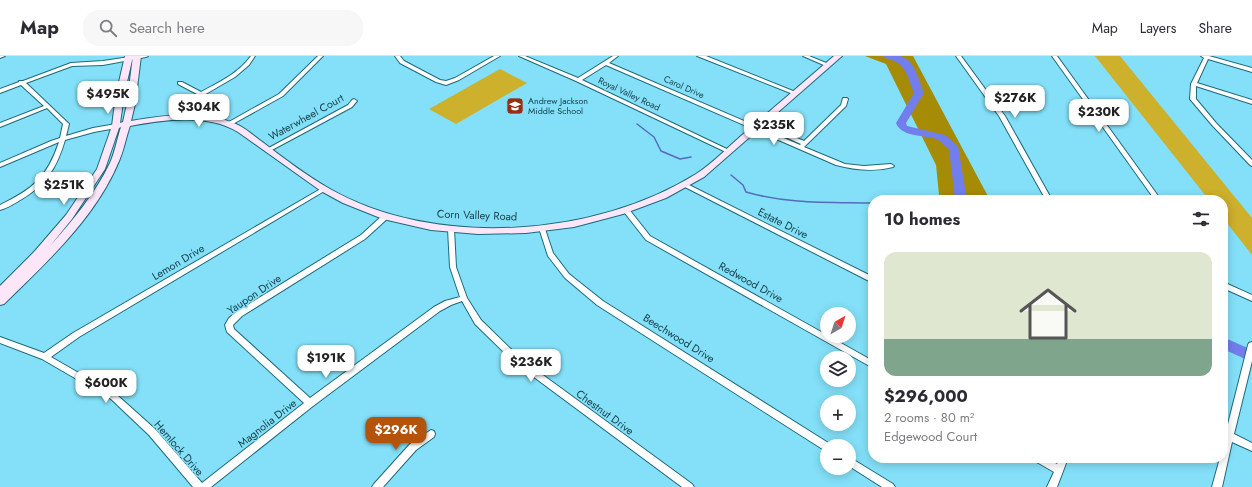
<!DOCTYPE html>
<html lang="en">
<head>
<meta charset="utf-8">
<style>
	:root { --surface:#fff; --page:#f7f7f7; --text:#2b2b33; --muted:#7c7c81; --line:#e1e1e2; --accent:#b45309 }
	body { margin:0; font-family:Jost,sans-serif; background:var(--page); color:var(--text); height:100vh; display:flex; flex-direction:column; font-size:15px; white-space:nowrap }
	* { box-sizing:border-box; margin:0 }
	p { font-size:13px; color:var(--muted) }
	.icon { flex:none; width:22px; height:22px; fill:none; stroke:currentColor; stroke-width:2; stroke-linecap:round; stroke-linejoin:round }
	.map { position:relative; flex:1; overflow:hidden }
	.drawer { position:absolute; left:868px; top:139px; width:360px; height:268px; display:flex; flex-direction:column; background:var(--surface); border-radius:16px; box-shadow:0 2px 10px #0003 }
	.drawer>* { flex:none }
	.needle { width:26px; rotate:39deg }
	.tools { position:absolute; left:820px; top:251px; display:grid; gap:8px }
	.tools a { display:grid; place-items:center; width:36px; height:36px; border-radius:50%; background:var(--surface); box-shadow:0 2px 10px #0003; font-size:20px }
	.price { position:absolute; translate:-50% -34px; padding:0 9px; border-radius:8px; background:#fff; color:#222; font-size:13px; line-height:26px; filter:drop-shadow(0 1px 2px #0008) }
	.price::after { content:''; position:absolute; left:50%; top:24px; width:12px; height:9px; margin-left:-6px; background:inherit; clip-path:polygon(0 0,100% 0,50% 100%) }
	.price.active { background:var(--accent); color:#fff }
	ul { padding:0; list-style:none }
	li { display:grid; align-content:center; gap:8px; height:212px; padding:0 16px }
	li+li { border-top:1px solid var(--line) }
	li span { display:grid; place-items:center; height:124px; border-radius:12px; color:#555 }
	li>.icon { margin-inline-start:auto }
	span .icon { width:72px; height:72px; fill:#fffc; stroke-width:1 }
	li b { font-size:17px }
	h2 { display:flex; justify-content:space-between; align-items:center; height:48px; padding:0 16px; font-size:17px }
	header { display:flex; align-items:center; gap:24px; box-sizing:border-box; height:56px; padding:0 20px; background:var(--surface); border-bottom:1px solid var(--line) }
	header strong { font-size:19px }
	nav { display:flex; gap:22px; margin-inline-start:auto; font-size:14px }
	.search { width:280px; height:36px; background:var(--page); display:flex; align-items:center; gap:10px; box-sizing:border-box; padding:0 14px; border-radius:16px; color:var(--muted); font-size:15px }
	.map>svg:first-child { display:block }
</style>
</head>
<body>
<header>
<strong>Map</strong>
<div class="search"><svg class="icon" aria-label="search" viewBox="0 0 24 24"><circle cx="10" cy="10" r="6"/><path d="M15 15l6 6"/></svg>Search here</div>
<nav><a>Map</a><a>Layers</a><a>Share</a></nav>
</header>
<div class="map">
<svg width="1252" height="431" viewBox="0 0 1252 431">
	<rect width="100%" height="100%" fill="#83e0f8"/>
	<!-- green -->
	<path fill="#cdb02b" d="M1095,0H1120L1252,162V199L1223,162V144H1209Z
		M500,13L527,27L456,68L429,53Z"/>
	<!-- forest -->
	<path fill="#a68c06" d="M865,0H913L990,144H923L939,139L936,109L886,8Z"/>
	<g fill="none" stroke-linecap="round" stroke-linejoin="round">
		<!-- stream -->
		<path stroke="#576bbb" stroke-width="1.5" d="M637,68L654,81L661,95L680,103L691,101
			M731,119L743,129L746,136C787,148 830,146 873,147"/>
		<!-- river -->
		<path fill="#717eec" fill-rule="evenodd" d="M883,0C888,0 895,0 900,0C915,3 919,25 924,37L906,67L907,70L945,79L958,90L967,144H955L949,93C945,90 941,85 936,83C923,79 901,81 896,67L914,37C906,18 907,7 885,2Z
			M1223,281L1252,294V306L1223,293Z"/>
		<!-- minor casing -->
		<g stroke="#1e697a" stroke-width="2">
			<path id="minor" d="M0,0H5L0,2Z
				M137,0H148L146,1L103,9L72,10L26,27L68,67L69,68L66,80L93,72L116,68L119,70L116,72L94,76L65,84C57,111 47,128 22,143C15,147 8,152 0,154V149C33,133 47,122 59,86L0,111V107L51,85L60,82L63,68L47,52L0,71V67L44,50L21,29L0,37V33L19,26V25H23L71,7L103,5Z
				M251,0H255L249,9L235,21L192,46L178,63H174L173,62L186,46L197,38L178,28V26H182L201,36C219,26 238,18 251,0Z
				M318,0H323L283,40L231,69H227V67L279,38Z
				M395,0H400L404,5L440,24L446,25L455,22L494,0H500L459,24L446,29L436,26L400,7Z
				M519,0H525L578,22L613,0H618L609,7L800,89L801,88L757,68L758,67H762L804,85L841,49L843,42H847L848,43L846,50L804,91L845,108L864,110L891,108L894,110L893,111C874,116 855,114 836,109L606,9L582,24L731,95L728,97L726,96L576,25Z
				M803,0H809L831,9L826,10Z
				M956,0H961L1005,60L1052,144H1046L999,60Z
				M1052,0H1057L1161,144H1155Z
				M1201,0H1209L1252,12V16L1208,3L1197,27L1252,44V48L1196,30V43L1216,67L1252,104V110L1250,109L1212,69L1190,43L1191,28L1204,2Z
				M354,43L357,45L352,51L270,95L268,96L265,94L348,49L352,44Z
				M685,127L873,221V227L683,130L682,129Z
				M324,131L327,133L326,134L79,281L51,301L117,339L155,373L202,427L304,347L227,276L225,269L229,262L236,256L361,179L383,159H387L388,161L387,163L365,183L242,260L233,269L234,273L310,342L434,251L445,245L460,241L450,211L448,173L451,171L454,173L456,211L467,242L481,264L521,303L692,428L694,431H682L515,307L475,268L462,245L451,249L440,255L313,350L211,431H193L149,379L111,343L42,303L0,287V281L44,297L73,277Z
				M624,152H628L650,180L873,305V312L646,184L624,156L623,154Z
				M540,170H544L553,197L569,218L603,245L830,388L831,390H827V395L824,394L597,249L565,222L548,200L539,172Z
				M1223,226L1252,239V245L1223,232Z
				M1252,286V305L1234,378L1252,387V395L1232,386L1222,431H1212L1220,402H1223V389L1225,380L1248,289L1249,287Z
				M431,374L434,375L435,378L434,381L416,394L383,431H372L374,428L410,388Z
				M849,401L893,428L895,431H882L849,410Z
				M1034,402H1046L1057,408L1060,402H1068L1057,431H1047L1054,416L1035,405Z"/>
		</g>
		<!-- tertiary casing -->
		<g stroke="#1e697a" stroke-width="2">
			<path id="tertiary" d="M697,0H706L798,37L797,38H793Z"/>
		</g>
		<!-- secondary casing -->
		<g stroke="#1e697a" stroke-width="2">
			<path id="secondary" d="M125,0H133L124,39L120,67L123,66L127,48L133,0H141L135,48L131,65C165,59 204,54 236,68C247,73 256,82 265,88C286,104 307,120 330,133C436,193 595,181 696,118C712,108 727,92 741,80C772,53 803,27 834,0H842L704,121L666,142L623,158L574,171L526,177L478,178L431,174L383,163L343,147L321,135L238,76C206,57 164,64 130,70C126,81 124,94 119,105C96,161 47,206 4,248L0,249V230L34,196L66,159L97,113L112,70L116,39ZM121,71C117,83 115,96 110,107C95,138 73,164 50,190L72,163L105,113L119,72Z"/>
		</g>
		<!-- minor -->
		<use href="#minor" fill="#fff" fill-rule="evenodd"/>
		<!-- tertiary -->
		<use href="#tertiary" fill="#fff" fill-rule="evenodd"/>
		<!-- secondary -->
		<use href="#secondary" fill="#fde6f8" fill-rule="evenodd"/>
	</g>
	<!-- icons -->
	<defs>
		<g id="school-square" transform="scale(0.9)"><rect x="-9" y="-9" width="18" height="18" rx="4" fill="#962e10" stroke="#83e0f8"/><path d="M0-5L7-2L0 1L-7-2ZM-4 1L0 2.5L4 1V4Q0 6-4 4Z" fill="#fff"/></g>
	</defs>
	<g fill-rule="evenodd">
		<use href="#school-square" x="515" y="50"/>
	</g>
	<g text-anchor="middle" stroke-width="3" stroke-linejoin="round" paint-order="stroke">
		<!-- far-street labels -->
		<g font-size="9" fill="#19404a" stroke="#83e0f8">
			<text transform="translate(684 31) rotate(24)" y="3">Carol Drive</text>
			<text transform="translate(629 38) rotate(25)" y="3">Royal Valley Road</text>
		</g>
		<!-- far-poi labels -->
		<g font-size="9" fill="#19404a" stroke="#83e0f8" text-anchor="start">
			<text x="528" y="48">Andrew Jackson<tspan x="528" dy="10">Middle School</tspan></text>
		</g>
		<!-- street labels -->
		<g font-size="11" fill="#19404a" stroke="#83e0f8">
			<text transform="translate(306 61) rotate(-29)" y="4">Waterwheel Court</text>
			<text transform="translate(477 159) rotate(2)" y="4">Corn Valley Road</text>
			<text transform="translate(783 167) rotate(27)" y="4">Estate Drive</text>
			<text transform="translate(178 206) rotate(-31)" y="4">Lemon Drive</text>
			<text transform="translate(751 226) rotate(29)" y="4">Redwood Drive</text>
			<text transform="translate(254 238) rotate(-34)" y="4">Yaupon Drive</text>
			<text transform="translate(679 282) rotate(32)" y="4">Beechwood Drive</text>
			<text transform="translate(605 356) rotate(36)" y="4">Chestnut Drive</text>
			<text transform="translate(267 367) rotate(-38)" y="4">Magnolia Drive</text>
			<text transform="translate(179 392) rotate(49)" y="4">Hemlock Drive</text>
		</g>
	</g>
</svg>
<div class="tools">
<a><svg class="needle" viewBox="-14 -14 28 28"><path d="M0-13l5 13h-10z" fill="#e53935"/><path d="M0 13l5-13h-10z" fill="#7c7c81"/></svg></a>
<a><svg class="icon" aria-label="layers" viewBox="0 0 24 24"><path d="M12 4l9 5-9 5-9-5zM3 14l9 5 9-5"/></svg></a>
<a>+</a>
<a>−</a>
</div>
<b class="price" style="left:108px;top:59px">$495K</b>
<b class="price" style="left:1015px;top:63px">$276K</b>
<b class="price" style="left:199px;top:72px">$304K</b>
<b class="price" style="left:1099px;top:77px">$230K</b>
<b class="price" style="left:774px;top:90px">$235K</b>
<b class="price" style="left:64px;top:150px">$251K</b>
<b class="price" style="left:326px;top:323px">$191K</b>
<b class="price" style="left:531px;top:327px">$236K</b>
<b class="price" style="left:106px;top:348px">$600K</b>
<b class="price active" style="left:396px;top:395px">$296K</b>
<section class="drawer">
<h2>10 homes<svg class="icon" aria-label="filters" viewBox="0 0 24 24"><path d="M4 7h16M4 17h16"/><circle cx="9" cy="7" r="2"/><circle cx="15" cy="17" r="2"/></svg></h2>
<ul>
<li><span style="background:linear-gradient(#dfe7d0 70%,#7fa58c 0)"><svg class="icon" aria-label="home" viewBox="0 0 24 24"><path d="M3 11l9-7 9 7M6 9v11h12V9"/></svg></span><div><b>$296,000</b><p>2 rooms · 80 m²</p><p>Edgewood Court</p></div></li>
</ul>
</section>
</div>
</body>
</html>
